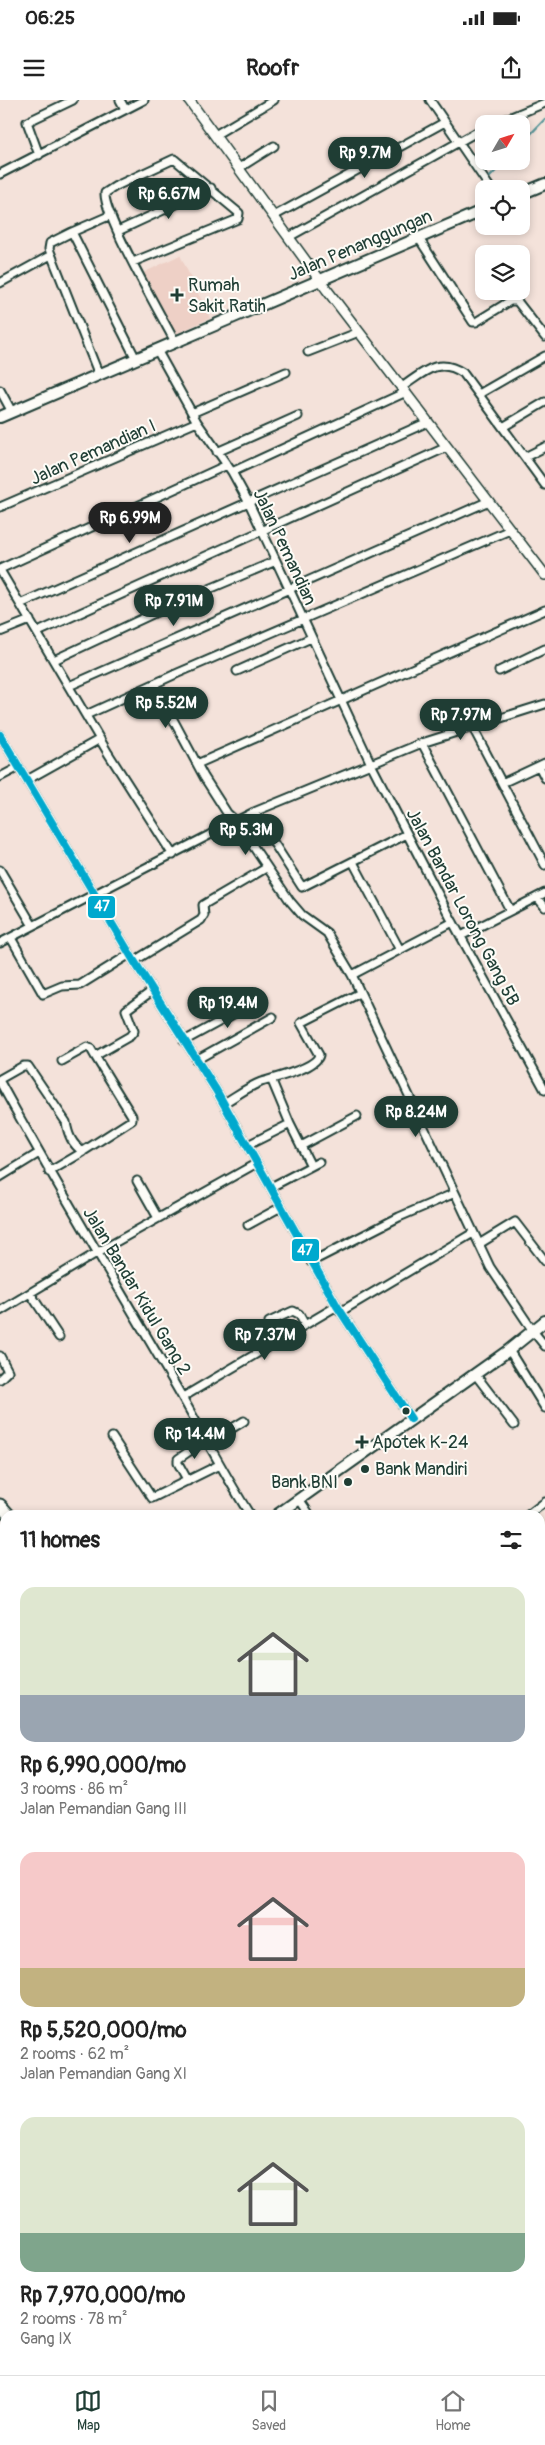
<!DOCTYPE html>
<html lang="en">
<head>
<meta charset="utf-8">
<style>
	:root { --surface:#fff; --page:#f2f2f2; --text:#222; --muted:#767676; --line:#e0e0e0; --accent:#1f3d34 }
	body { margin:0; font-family:Pangolin,sans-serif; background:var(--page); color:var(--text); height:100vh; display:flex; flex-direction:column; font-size:19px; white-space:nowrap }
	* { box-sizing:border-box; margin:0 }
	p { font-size:16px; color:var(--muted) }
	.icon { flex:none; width:28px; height:28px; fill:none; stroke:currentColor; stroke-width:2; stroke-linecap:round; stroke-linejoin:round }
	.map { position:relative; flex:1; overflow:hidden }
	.drawer { position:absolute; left:0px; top:1410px; width:545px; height:865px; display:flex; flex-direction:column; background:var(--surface); border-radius:15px 15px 0 0; box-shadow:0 2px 8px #0003 }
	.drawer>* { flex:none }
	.needle { width:32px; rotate:51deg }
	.fabs { position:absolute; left:475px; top:15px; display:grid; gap:10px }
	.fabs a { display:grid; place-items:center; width:55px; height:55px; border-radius:10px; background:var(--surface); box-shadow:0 2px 8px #0003; font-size:25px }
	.price { position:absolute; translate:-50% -42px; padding:0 11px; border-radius:18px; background:var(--accent); color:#fff; font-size:16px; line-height:32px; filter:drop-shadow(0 1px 2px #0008) }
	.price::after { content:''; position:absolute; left:50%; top:30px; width:15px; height:11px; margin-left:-8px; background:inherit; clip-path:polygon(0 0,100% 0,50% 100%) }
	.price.active { background:#222; color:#fff }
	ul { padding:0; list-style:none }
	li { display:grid; align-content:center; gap:10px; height:265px; padding:0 20px }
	li span { display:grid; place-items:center; height:155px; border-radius:15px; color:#555 }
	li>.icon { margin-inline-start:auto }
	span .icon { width:90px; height:90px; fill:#fffc; stroke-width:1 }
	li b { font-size:21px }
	h2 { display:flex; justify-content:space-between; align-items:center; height:60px; padding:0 20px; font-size:21px }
	.status { display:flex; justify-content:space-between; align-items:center; height:35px; padding:0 25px; background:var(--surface); direction:ltr }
	.status svg { height:14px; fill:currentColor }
	header { display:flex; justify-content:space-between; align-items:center; height:65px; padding:0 20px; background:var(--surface); font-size:22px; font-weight:700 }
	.dock { display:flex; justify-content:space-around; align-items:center; height:70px; border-top:1px solid var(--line); background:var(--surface); font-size:14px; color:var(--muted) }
	.dock a { display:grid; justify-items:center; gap:2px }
	.dock .active { color:var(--accent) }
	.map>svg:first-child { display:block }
</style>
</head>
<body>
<div class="status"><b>06:25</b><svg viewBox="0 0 49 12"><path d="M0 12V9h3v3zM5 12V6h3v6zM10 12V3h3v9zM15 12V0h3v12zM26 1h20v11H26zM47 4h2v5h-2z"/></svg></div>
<header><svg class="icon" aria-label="menu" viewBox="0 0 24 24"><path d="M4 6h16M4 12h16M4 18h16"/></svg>Roofr<svg class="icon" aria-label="share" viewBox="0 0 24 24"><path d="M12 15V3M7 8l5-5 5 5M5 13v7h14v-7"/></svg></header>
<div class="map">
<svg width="545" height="2275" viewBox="0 0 545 2275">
	<rect width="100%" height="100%" fill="#f4e2da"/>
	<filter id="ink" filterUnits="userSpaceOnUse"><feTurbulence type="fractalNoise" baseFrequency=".02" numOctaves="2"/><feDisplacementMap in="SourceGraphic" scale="10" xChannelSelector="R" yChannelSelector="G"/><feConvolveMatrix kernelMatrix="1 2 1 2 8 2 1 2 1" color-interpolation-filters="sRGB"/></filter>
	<g filter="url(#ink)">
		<!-- built -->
		<path fill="#eed0c6" d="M180,155L210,218L173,235L143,173Z
			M540,2098L545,2106V2180L540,2183Z"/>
		<!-- green -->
		<path fill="#a2e6b0" stroke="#609272" d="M0,1943L5,1944V2000L0,1999Z
			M545,2036V2076L540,2068V2040Z
			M5,2078V2120H0V2079Z"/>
		<!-- water -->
		<path fill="#83d3de" stroke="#5b979a" d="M545,1752V1868L540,1871V1756Z
			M0,1999L5,2000V2078L0,2079Z"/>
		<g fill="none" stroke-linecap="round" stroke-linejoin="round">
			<!-- stream -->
			<path stroke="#5b979a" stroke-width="2.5" d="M521,44L545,19
				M487,80L505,61"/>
			<!-- river -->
			<path stroke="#83d3de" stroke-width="15" d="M392,2270L393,2275"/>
			<!-- minor casing -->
			<g stroke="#1f3d34" stroke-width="11">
				<path id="minor" d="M120,0L125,9
					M430,0L491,89
					M494,24L545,3
					M215,35L274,0
					M39,55L27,22L73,0
					M239,68L274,46
					M0,74L144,0
					M111,115L72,132L136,259
					M274,116L445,22
					M118,131L211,88
					M72,132L50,143L49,149L99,275
					M289,137L484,28
					M418,137L473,222H476L510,201H517L545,237
					M133,162L238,119L239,113L174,59L116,86L105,93C103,115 162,217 175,242
					M0,183L51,155
					M157,250L197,322L232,372L249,403L371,664L449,815L545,990
					M308,252L359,232
					M402,287C423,273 438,256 463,273L545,385
					M0,290L12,312
					M479,294L545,256
					M192,313L286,272
					M503,327L545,302
					M217,352L298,316
					M525,357L545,347
					M232,372L406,292
					M0,407L197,322
					M0,469L227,365
					M0,470L108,653L173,755
					M20,504L428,322
					M0,532L30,520
					M38,532L447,347
					M54,560L176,503L276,461
					M237,571L311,538
					M499,571L545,549
					M154,584L204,677L227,713L236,721L290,801L302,815L327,833L352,875L490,1167L533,1231L545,1246
					M69,586L489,401
					M86,615L178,573L510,430
					M472,626L545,765
					M0,635L134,861L216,990L337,1206L411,1319
					M422,643L510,810
					M197,664L545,510
					M539,666L545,678
					M0,677L19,667
					M27,680L100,639
					M502,683L545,663
					M254,712L302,787L407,734
					M353,762L400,850
					M0,770L33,826
					M537,797L545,807
					M461,836L545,793
					M11,838L43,894L62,886L80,885L130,854
					M0,843L254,712L422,643L545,604
					M134,861L201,820L204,815L203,805L208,802L266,768
					M352,875L453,822
					M184,941L261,899
					M196,960L273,917
					M62,961L87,947L91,949L95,956L130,936L134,931L126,910L152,891
					M0,979L23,966H28L66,1022C68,1035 72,1044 83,1052L49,1072
					M0,982C52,1077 108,1170 163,1264C193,1314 219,1366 250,1415
					M224,1003C236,996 248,987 261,982C273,978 316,969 319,955L301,923L360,893
					M290,1024L311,1066
					M248,1045L290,1024L272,981
					M301,1046L357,1016
					M82,1052L132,1020V1016L95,956
					M0,1077L39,1053
					M137,1081L158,1118
					M271,1087L319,1062
					M248,1125L281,1107
					M479,1144L515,1122L545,1161
					M311,1162L399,1117L455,1093
					M30,1193L59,1237
					M0,1211L98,1152L257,1063
					M340,1212L473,1133
					M269,1222L293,1211L299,1214L305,1225
					M509,1250L545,1308
					M0,1256L8,1271L0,1279
					M475,1274L514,1325
					M183,1297L337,1206
					M112,1337L152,1398L219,1365
					M208,1343L244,1321
					M188,1381L178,1363V1359L207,1339
					M299,1399L310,1415
					M528,1415L545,1402
					M0,1483L5,1479
					M540,1505L545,1501
					M0,1566L5,1574
					M540,1616L545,1611
					M540,1710L545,1706
					M0,1814L5,1812
					M540,2187L545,2183
					M251,2270L254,2275
					M291,2270L293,2275
					M310,2270L313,2275"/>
			</g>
			<!-- tertiary casing -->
			<g stroke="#1f3d34" stroke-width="12">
				<path id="tertiary" d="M189,0L327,190L545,475
					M0,1608L5,1605
					M148,2270L150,2275"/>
			</g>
			<!-- secondary casing -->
			<g stroke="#1f3d34" stroke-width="14">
				<path id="secondary" d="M521,94L545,84
					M0,317L484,110
					M277,1415L509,1250L545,1221
					M540,2020L545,2017"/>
			</g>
			<!-- primary casing -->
			<g stroke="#1f3d34" stroke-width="15">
				<path id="primary" d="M533,2270L535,2275"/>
			</g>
			<!-- trunk casing -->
			<g stroke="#1f3d34" stroke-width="15">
				<path id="trunk" d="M0,1405L9,1415
					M104,2275L112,2270"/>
			</g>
			<!-- minor -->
			<use href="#minor" stroke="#fdfcf7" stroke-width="7"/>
			<!-- tertiary -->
			<use href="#tertiary" stroke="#fdfcf7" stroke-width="9"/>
			<!-- secondary -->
			<use href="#secondary" stroke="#fdfcf7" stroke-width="10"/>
			<!-- primary -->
			<use href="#primary" stroke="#fdfcf7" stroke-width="11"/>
			<!-- trunk -->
			<use href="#trunk" stroke="#fdfcf7" stroke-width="11"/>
			<!-- bus-1 casing -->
			<g stroke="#fdfcf7" stroke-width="11">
				<path id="bus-1" d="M0,635L134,861L216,990L337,1206L411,1319"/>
			</g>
			<!-- bus-1 -->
			<use href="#bus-1" stroke="#00a9ce" stroke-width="8"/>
		</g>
	</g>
	<!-- markers -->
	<g fill="#1f3d34" stroke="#fdfcf7" stroke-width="2">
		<path d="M174.5 187.5h5v5h5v5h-5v5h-5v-5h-5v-5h5z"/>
		<circle cx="406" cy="1311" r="4.5"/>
		<path d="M359.5 1334.5h5v5h5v5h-5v5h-5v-5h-5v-5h5z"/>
		<circle cx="365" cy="1369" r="5"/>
		<circle cx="348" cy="1382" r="5"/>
	</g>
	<g text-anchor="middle" stroke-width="4" stroke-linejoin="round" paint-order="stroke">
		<!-- street labels -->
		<g font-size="18" fill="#1f3d34" stroke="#fdfcf7">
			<text transform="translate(360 145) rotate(-23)" y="6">Jalan Penanggungan</text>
			<text transform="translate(93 352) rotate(-24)" y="6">Jalan Pemandian I</text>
			<text transform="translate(285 447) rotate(65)" y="6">Jalan Pemandian</text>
			<text transform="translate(463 807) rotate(62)" y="6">Jalan Bandar Lorong Gang 5B</text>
			<text transform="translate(137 1191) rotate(59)" y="6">Jalan Bandar Kidul Gang 2</text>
		</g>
		<!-- poi labels -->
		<g font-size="18" fill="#1f3d34" stroke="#fdfcf7" text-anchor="start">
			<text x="188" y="191">Rumah<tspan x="188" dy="21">Sakit Ratih</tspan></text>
			<text x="372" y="1348">Apotek K-24</text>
			<text x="375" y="1375">Bank Mandiri</text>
			<text x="338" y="1388" text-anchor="end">Bank BNI</text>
		</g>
	</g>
	<g stroke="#fdfcf7" stroke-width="2">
		<rect x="87" y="795" width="29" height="24" rx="5" fill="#00a9ce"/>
		<rect x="291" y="1138" width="29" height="24" rx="5" fill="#00a9ce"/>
	</g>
	<g font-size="14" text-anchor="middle" font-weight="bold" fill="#fff">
		<text x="102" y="811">47</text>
		<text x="305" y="1155">47</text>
	</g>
</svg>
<div class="fabs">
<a><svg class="needle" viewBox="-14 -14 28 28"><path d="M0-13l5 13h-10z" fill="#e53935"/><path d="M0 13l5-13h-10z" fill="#767676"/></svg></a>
<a><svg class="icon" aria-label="locate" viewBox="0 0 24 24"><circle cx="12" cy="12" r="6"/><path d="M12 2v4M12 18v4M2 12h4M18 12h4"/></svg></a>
<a><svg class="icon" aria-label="layers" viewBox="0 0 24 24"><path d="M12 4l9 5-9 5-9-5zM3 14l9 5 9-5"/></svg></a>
</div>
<b class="price" style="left:365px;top:79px">Rp 9.7M</b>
<b class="price" style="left:169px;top:120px">Rp 6.67M</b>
<b class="price active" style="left:130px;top:444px">Rp 6.99M</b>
<b class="price" style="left:174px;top:527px">Rp 7.91M</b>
<b class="price" style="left:166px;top:629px">Rp 5.52M</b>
<b class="price" style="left:461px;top:641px">Rp 7.97M</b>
<b class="price" style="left:246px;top:756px">Rp 5.3M</b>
<b class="price" style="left:228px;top:929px">Rp 19.4M</b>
<b class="price" style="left:416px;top:1038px">Rp 8.24M</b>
<b class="price" style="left:265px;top:1261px">Rp 7.37M</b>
<b class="price" style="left:195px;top:1360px">Rp 14.4M</b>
<section class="drawer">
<h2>11 homes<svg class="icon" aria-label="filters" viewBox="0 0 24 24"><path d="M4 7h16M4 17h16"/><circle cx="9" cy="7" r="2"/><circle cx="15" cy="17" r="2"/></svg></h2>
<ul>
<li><span style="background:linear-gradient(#dfe7d0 70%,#9aa5b1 0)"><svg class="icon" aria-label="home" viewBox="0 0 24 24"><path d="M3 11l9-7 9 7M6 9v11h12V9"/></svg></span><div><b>Rp 6,990,000/mo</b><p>3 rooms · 86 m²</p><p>Jalan Pemandian Gang III</p></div></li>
<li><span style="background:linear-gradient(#f6c9c9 75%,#c2b280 0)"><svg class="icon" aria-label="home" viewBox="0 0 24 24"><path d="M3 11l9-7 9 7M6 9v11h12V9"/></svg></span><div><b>Rp 5,520,000/mo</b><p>2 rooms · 62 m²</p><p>Jalan Pemandian Gang XI</p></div></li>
<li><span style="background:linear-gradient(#dfe7d0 75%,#7fa58c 0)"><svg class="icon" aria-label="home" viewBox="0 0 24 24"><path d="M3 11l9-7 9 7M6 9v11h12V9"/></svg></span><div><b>Rp 7,970,000/mo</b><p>2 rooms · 78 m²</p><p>Gang IX</p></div></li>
</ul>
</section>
</div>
<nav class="dock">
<a class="active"><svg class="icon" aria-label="map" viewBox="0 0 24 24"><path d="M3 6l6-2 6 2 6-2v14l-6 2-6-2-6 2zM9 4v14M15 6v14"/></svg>Map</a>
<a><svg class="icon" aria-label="saved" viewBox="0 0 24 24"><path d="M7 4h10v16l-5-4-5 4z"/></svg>Saved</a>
<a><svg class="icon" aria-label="home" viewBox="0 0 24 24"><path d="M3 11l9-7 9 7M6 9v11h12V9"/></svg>Home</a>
</nav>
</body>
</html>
